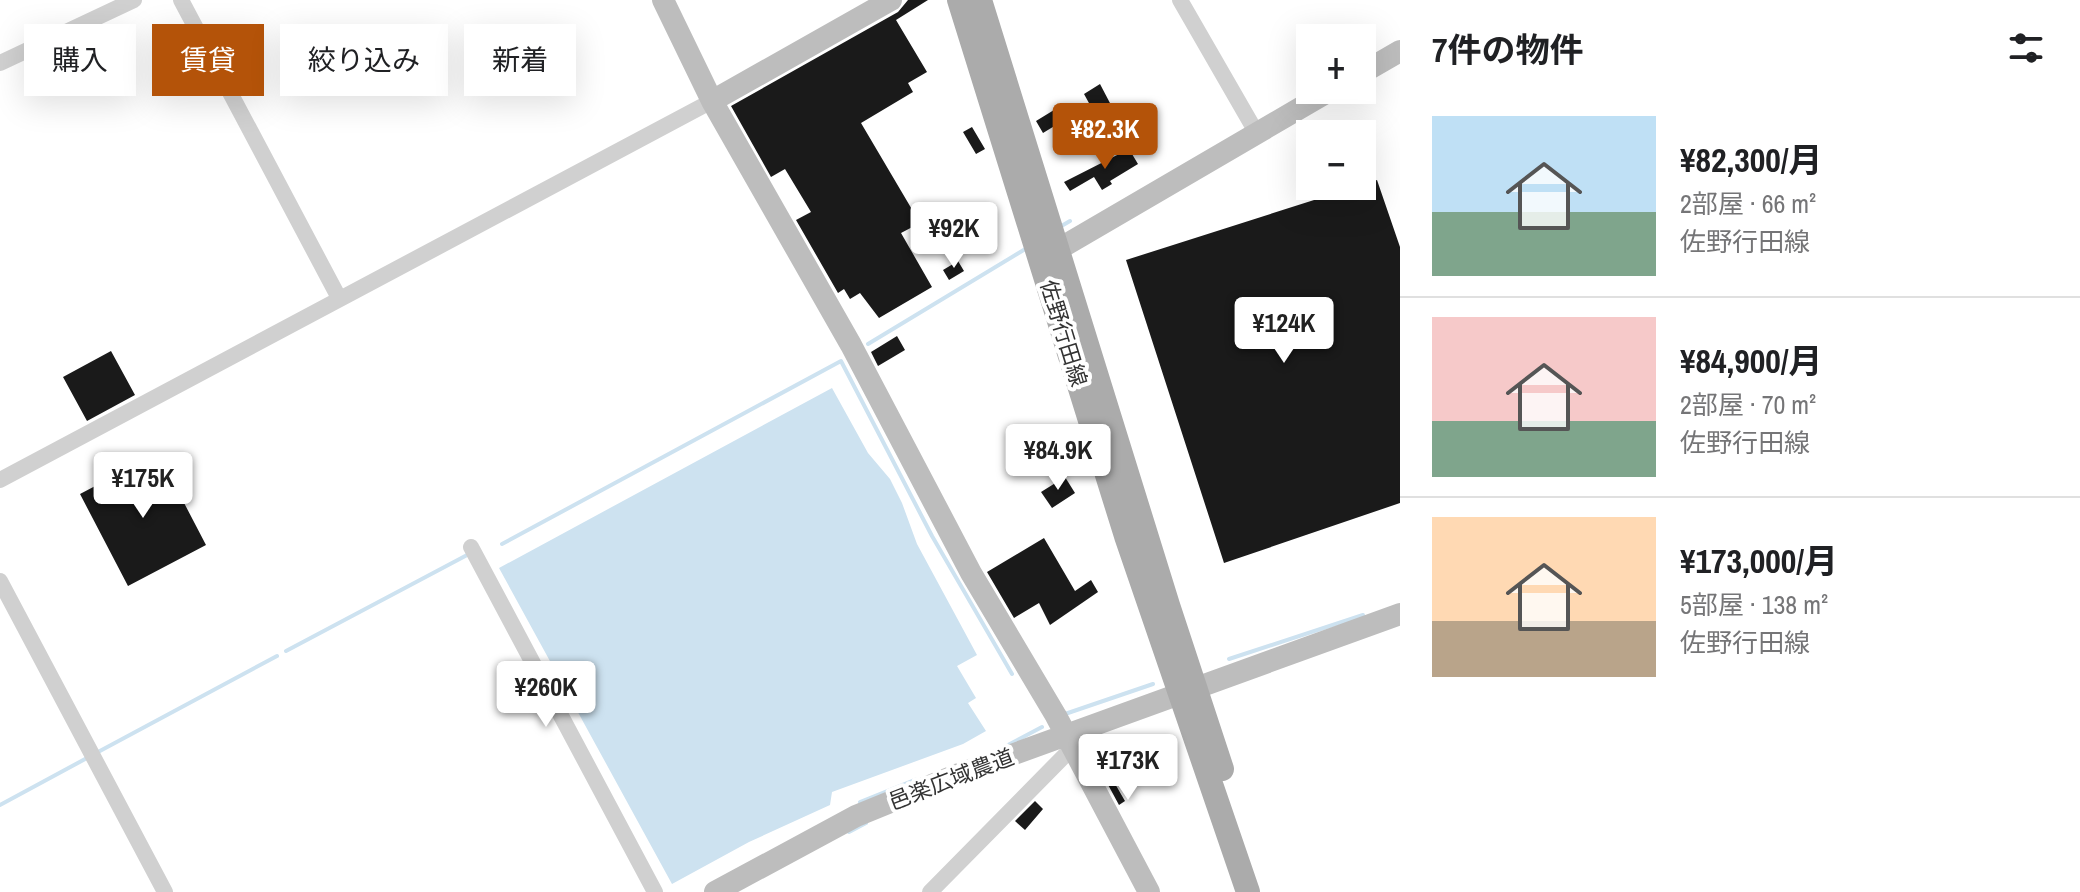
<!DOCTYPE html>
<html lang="ja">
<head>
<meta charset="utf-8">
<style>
	:root { --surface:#fff; --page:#f6f6f6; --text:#202124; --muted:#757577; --line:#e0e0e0; --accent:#b45309 }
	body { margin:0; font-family:"Archivo Narrow","Noto Sans JP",sans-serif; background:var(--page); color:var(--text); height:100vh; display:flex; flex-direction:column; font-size:30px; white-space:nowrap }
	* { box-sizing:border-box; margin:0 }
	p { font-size:26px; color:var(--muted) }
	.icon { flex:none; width:44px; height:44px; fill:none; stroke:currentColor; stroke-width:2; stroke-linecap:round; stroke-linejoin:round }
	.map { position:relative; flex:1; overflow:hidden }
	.drawer { display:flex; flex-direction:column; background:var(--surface); width:680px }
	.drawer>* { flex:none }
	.top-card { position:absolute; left:24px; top:24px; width:760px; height:72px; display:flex; gap:16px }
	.controls { position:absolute; left:1296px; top:24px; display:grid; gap:16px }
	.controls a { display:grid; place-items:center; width:80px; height:80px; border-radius:0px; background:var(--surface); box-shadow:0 8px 32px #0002; font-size:40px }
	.price { position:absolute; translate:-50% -68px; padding:0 18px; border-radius:8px; background:#fff; color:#222; font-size:26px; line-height:52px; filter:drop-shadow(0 2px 4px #0008) }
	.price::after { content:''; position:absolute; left:50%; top:48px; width:24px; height:18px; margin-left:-12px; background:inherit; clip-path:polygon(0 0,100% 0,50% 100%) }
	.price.on { background:var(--accent); color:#fff }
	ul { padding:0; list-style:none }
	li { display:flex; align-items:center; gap:24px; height:200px; padding:0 32px }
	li+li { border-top:2px solid var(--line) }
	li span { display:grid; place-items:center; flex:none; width:224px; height:160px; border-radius:0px; color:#555 }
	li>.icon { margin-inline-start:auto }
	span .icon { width:96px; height:96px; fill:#fffc; stroke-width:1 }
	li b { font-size:34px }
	h2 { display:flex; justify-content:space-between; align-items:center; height:96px; padding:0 32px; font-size:34px }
	.pill { padding:0 28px; border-radius:0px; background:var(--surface); box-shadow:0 8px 32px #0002; font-size:28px; line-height:72px }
	.pill.on { background:var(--accent); color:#fff }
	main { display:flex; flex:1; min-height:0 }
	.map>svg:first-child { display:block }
</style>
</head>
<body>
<main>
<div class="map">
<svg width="1400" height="892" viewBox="0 0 1400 892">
	<rect width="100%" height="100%" fill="#fff"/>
	<!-- water -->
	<path fill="#cde2f0" d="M832,388L868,453L890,479L902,503L917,544L977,655L957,666L976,698L968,703L986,731L963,744L832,792L830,805L749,842L672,884L499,568Z"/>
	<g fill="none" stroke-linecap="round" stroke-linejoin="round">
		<!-- stream -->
		<path stroke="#cde2f0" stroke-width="4" d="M1058,228L1070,221
			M868,344L1027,248
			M502,544L841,361L932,536L1012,674
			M286,651L469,554
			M1229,659L1363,615
			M1065,714L1153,684
			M1008,745L1042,727
			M98,752L277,656
			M860,802L917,779
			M0,805L87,758
			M849,832L866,823"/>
	</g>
	<!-- building -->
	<path fill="#1a1a1a" d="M908,0H928L896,20L927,72L908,83L913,92L861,123L920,223L901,233L932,287L879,318L860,293L850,299L844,289L838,293L796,220L811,212L785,169L771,177L731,106L898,12Z
		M1100,84L1111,105L1095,114L1084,94Z
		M1054,110L1061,122L1043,133L1036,121Z
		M972,127L985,149L976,154L963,132Z
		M1129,149L1138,164L1110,181L1112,184L1102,190L1094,177L1070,191L1064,182Z
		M1377,180L1400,247V503L1224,563L1126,260Z
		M958,261L964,271L949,280L943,270Z
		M897,336L905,350L878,366L871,352Z
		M111,351L135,395L87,421L63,377Z
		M158,453L206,545L128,586L80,494Z
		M1065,477L1075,493L1052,508L1041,492Z
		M1044,538L1075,591L1091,580L1098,592L1050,625L1039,603L1014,618L987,572Z
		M1104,751L1120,778L1114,782L1125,801L1119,805L1093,757Z
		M1035,801L1043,809L1025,830L1015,821Z"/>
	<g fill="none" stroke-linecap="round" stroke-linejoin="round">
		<!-- street -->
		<path stroke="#d0d0d0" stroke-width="16" d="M181,0L339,298
			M1180,0L1256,132
			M0,63L134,0
			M0,480L712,101
			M471,547L655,892
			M0,581L165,892
			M930,892L1073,747"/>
		<!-- secondary -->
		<path stroke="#bdbdbd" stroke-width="22" d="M663,0L712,101L851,345L971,573L1056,716L1149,892
			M1362,73L1400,51
			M712,101L891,0
			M1057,250L1331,90
			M715,892L856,816L959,774L1400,614"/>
		<!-- primary -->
		<path stroke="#ababab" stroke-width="24" d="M959,0L1126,536L1248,892
			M980,0L1168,605L1222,769"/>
	</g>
	<g text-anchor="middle" stroke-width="8" stroke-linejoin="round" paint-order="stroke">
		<!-- street labels -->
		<g font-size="22" fill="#333" stroke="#fff">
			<text transform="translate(1064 333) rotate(73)" y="8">佐野行田線</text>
			<text transform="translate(951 779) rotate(-21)" y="8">邑楽広域農道</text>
		</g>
	</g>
</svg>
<div class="controls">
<a>+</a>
<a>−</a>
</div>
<b class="price on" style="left:1105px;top:171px">¥82.3K</b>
<b class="price" style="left:954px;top:270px">¥92K</b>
<b class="price" style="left:1284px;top:365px">¥124K</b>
<b class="price" style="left:1058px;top:492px">¥84.9K</b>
<b class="price" style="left:143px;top:520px">¥175K</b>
<b class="price" style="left:546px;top:729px">¥260K</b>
<b class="price" style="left:1128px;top:802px">¥173K</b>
<div class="top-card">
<a class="pill">購入</a>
<a class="pill on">賃貸</a>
<a class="pill">絞り込み</a>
<a class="pill">新着</a>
</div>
</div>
<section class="drawer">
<h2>7件の物件<svg class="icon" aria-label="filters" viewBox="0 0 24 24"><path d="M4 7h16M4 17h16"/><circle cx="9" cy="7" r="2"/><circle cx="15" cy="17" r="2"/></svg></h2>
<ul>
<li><span style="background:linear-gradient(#bfe0f5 60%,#7fa58c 0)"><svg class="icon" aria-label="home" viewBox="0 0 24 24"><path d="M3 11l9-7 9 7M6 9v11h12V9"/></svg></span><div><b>¥82,300/月</b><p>2部屋 · 66 m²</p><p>佐野行田線</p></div></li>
<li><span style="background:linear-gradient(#f6c9c9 65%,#7fa58c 0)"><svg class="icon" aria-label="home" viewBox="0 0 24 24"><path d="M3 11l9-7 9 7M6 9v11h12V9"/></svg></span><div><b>¥84,900/月</b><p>2部屋 · 70 m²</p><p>佐野行田線</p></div></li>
<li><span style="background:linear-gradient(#ffd9b3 65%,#b9a48a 0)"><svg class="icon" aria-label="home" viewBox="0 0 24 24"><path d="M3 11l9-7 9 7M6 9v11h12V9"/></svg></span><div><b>¥173,000/月</b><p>5部屋 · 138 m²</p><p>佐野行田線</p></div></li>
</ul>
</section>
</main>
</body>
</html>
